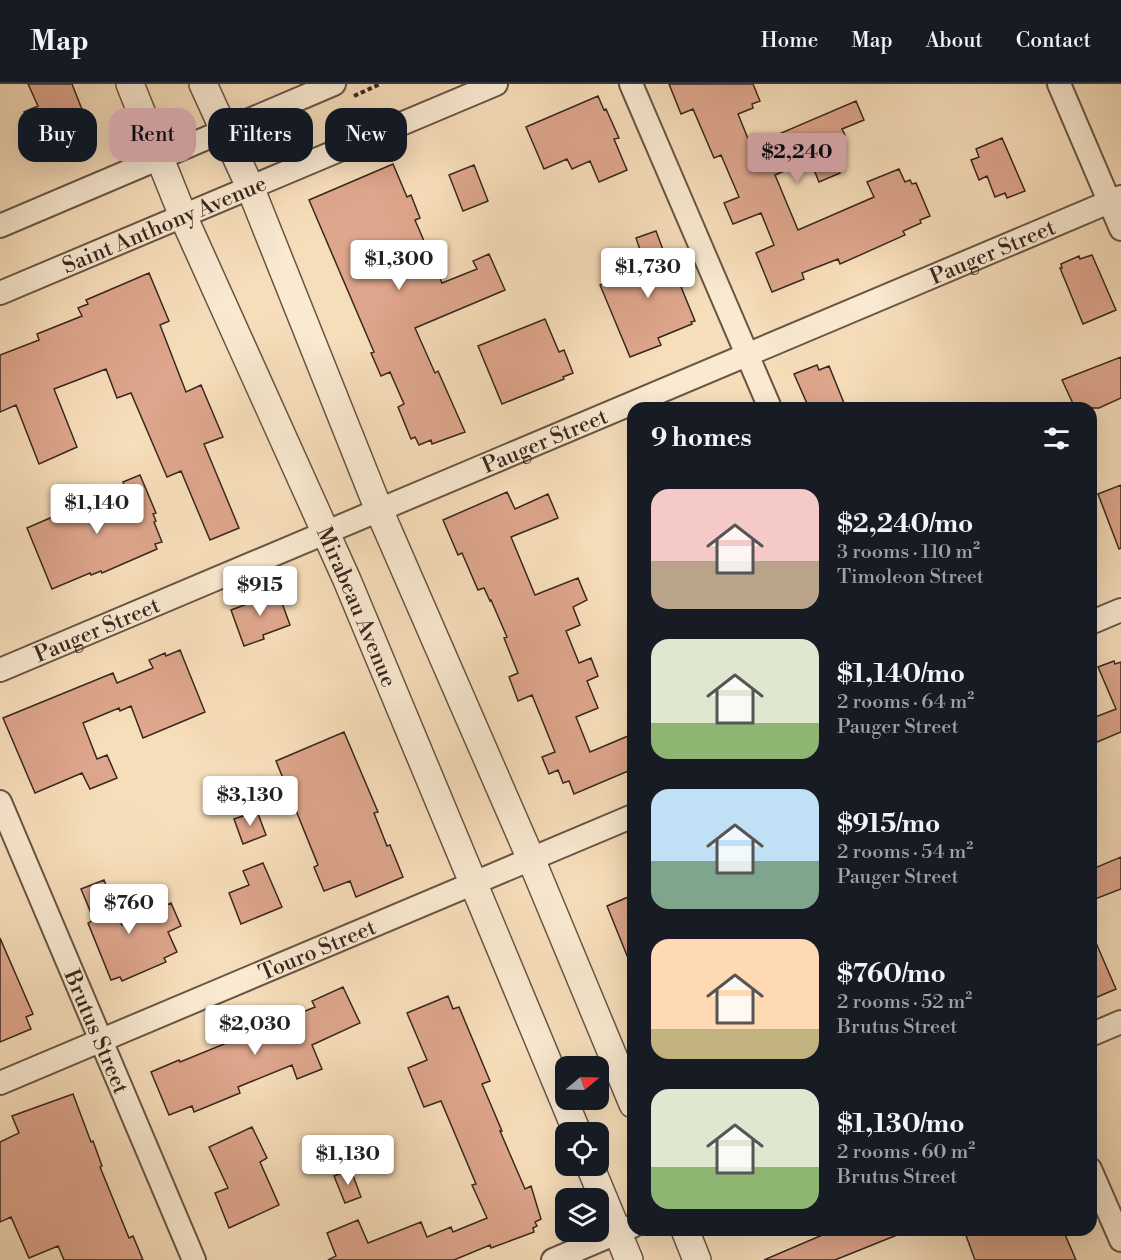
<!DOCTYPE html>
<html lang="en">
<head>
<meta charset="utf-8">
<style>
	:root { --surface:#171b24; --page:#20242c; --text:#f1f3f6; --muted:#9ea1a6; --line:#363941; --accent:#c59692 }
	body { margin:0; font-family:"Libre Bodoni",serif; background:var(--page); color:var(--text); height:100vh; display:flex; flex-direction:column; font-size:22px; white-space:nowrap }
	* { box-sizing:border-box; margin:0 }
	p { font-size:20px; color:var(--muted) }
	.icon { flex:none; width:33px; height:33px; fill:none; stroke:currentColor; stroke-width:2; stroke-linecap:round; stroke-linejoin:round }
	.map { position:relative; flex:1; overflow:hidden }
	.drawer { position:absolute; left:627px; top:318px; width:470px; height:834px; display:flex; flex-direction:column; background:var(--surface); border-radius:18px; box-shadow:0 6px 24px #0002 }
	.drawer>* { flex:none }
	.top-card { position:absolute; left:18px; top:24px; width:519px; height:54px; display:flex; gap:12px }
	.needle { width:39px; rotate:71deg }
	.tools { position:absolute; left:555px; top:972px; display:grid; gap:12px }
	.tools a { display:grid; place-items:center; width:54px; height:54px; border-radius:12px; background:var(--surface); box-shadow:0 6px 24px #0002; font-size:30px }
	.price { position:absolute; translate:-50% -51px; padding:0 14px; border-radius:6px; background:#fff; color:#222; font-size:20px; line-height:39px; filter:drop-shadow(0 2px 3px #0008) }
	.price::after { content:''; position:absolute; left:50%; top:36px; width:18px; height:14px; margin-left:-9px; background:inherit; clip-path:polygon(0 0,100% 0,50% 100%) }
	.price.current { background:var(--accent); color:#111 }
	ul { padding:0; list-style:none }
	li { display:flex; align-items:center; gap:18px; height:150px; padding:0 24px }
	li span { display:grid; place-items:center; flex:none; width:168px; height:120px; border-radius:18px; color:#555 }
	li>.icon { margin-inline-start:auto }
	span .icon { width:72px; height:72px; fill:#fffc; stroke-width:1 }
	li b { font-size:26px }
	h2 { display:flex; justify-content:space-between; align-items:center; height:72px; padding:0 24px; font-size:26px }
	.tag { padding:0 21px; border-radius:18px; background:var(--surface); box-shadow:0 6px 24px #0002; font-size:21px; line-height:54px }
	.tag.current { background:var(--accent); color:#111 }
	header { display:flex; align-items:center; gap:36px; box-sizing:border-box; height:84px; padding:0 30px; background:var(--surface); border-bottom:2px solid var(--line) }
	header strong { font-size:28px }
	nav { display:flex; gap:33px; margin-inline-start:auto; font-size:21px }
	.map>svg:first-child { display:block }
</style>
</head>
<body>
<header>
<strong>Map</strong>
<nav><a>Home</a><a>Map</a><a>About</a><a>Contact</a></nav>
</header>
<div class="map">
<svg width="1121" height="1176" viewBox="0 0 1121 1176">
	<rect width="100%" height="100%" fill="#f7deba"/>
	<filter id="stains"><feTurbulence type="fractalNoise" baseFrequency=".00333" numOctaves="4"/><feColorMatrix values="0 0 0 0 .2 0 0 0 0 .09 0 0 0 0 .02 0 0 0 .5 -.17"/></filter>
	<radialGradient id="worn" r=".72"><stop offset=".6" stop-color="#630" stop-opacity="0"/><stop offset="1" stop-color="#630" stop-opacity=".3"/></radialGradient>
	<!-- building -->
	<path fill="#dea68c" stroke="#392720" stroke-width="1.5" d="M28,0H72L83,28L79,30L83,37L51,50L46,38L30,44L24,28L38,22Z
		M669,0H753L760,17L752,20L753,24L738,30L751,62L856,17L864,36L842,45L845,51L827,59L840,89L819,98L810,76L775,91L798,146L874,113L867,98L899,85L905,98L910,96L912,100L916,99L930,132L920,136L921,139L903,147L905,151L840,180L838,175L802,189L804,195L772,208L756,169L774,161L761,129L733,140L724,119L739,113L721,71L714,74L693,25L681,30Z
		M598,12L604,26L606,25L619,54L614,55L627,86L599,98L590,77L572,85L567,75L544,85L526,43Z
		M1002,54L1025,107L1007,114L1005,109L995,113L987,92L979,96L971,76L979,73L976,65Z
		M393,80L407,113L411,111L420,134L415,136L442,199L477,185L473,177L489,170L505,206L415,244L435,289L438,287L465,348L432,360L431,356L419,361L415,353L411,355L398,323L404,320L390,288L381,292L371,269L374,268L309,116Z
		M474,81L488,117L463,127L449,91Z
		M656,147L669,182L672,181L695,237L691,238L692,240L658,254L661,261L630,273L600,201L609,197L608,195L645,180L636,154Z
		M1092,171L1116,226L1083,240L1060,184H1062L1061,180L1079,172L1080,175Z
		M149,189L169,237L160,241L186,308L201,301L223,353L204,360L239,444L210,456L181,387L167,393L131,309L117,314L106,285L54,305L77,363L39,380L16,321L0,328V271L39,256L37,250L82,232L78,224L88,220L86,216Z
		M545,235L559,268L564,266L573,289L563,293L564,295L502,320L478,262Z
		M1121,273V314L1099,324H1075L1062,296Z
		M817,281L819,286L829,282L846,324H809L794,290Z
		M140,391L156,429L153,430L156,437L154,438L162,458L155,460L157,465L102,489L101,487L91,491L90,489L52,505L27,444L64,428L63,424L90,412L93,419L126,406L123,398Z
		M1121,401V464L1119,465L1098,410Z
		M507,408L515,425L548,410L558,434L511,453L535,511L578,494L587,516L573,523L580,541L566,547L579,579L591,574L598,592L587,597L598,624L576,633L590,668L633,650V685L574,710L569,697L563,699L558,686L549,690L542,673L555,668L532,611L518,617L509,593L518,589L504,554L507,553L491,516L490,517L484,504L478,506L462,469L458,471L443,436Z
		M277,505L290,541L263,551L264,555L244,562L231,526L247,520L246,516Z
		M180,566L205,628L143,654L131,622L120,627L119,624L83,639L97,675L107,671L117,694L90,705L82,689L35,709L3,634L113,589L117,599L153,584L149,576L165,569L166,572Z
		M1114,577L1115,580L1121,578V648L1090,661V635L1116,625L1098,583Z
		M344,648L378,728L374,729L387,762L390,761L403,793L356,813L350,797L324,807L314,783L318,781L276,677Z
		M257,727L266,751L243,760L234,735Z
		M1121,773V805L1090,817V786Z
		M263,779L282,823L241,840L229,809L249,801L243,787Z
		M104,796L122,841L171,819L181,842L168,848L177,868L164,874L166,878L122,897L120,893L111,896L88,839L94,836L81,805Z
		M633,811V884H632L607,822Z
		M1090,845L1116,905L1090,916Z
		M0,854L33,930L26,933L31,945L0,958Z
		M343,903L360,939L312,961L322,985L297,995L292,981L238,1003L240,1009L194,1028L192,1022L169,1031L151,988L179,976L180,978L315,923L312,917Z
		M448,912L453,925L459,923L490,997L482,1000L502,1047H500L525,1105L531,1102L541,1135L535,1138L537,1142L533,1144L534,1148L491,1164L490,1161L454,1176H328L336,1172L327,1149L358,1136L368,1159L421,1138L427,1153L451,1143L453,1148L487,1134L472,1101L476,1100L441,1017L424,1023L408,984L427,976L407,929Z
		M73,1010L91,1058L93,1057L102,1082L100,1083L129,1154L133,1152L143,1176H64L58,1162L29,1174L11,1133L0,1138V1058L19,1049L12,1032Z
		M252,1043L267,1074L260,1078L279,1121L229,1144L215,1109L228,1104L209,1063Z
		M351,1086L361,1113L345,1119L334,1092Z
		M834,1146L907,1147L835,1176H764Z
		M964,1146H1063L1076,1176H975Z"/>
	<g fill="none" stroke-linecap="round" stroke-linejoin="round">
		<!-- minor casing -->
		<g stroke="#685546" stroke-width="26">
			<g id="minor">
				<path d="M631,0L770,324"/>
				<path d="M1059,0L1121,145"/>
				<path d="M0,142L334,0"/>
				<path id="s1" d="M0,209L496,0"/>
				<path d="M1090,539L1121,526"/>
				<path id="s2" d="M0,586L1121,113"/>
				<path id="s3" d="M0,718L194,1176"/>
				<path d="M1090,951L1121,938"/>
				<path id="s4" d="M0,999L633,732"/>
				<path d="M1090,1085L1121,1156"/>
				<path d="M553,1176L633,1142"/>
			</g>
		</g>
		<!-- tertiary casing -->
		<g stroke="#685546" stroke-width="30">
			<g id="tertiary">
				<path id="s5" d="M130,0L183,132L347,496L577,1048"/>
				<path d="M203,0L250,103L379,426L531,775L633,1020"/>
				<path d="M590,1082L629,1176"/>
				<path d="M685,1146L697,1176"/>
			</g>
		</g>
		<!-- path -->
		<path stroke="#392720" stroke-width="4" stroke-dasharray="4.5 3" stroke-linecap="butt" d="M354,12L380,0
			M258,61L298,43"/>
		<!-- minor -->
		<use href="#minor" stroke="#faead2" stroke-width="22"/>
		<!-- tertiary -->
		<use href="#tertiary" stroke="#faead2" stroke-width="27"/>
	</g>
	<g text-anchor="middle" stroke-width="6" stroke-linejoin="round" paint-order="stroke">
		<!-- street labels -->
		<g font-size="22" fill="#392720" stroke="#faead2">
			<text dy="8" stroke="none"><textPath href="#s1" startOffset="178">Saint Anthony Avenue</textPath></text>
			<text dy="8" stroke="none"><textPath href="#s2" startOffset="1077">Pauger Street</textPath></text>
			<text dy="8" stroke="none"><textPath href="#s2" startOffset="591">Pauger Street</textPath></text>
			<text dy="8" stroke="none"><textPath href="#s5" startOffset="570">Mirabeau Avenue</textPath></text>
			<text dy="8" stroke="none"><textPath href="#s2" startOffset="105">Pauger Street</textPath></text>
			<text dy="8" stroke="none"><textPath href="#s4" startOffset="344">Touro Street</textPath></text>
			<text dy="8" stroke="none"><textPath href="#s3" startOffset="249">Brutus Street</textPath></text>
		</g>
	</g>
	<rect width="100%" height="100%" filter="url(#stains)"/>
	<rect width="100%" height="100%" fill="url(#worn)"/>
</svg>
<div class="tools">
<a><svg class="needle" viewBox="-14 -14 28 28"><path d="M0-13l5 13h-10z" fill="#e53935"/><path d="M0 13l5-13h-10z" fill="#9ea1a6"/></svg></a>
<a><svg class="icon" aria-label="locate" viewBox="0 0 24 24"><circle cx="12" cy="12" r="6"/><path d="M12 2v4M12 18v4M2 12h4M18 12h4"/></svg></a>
<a><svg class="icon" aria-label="layers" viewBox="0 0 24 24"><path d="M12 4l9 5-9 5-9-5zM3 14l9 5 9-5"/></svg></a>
</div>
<b class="price current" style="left:797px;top:100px">$2,240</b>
<b class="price" style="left:399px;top:207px">$1,300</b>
<b class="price" style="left:648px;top:215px">$1,730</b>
<b class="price" style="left:97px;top:451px">$1,140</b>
<b class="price" style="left:260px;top:533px">$915</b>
<b class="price" style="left:250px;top:743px">$3,130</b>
<b class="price" style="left:129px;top:851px">$760</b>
<b class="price" style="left:255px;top:972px">$2,030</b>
<b class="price" style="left:348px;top:1102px">$1,130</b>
<div class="top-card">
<a class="tag">Buy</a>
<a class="tag current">Rent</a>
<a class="tag">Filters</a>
<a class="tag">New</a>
</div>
<section class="drawer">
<h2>9 homes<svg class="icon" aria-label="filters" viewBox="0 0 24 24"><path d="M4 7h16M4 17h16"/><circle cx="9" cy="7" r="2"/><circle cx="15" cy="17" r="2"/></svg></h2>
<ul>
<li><span style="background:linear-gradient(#f6c9c9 60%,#b9a48a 0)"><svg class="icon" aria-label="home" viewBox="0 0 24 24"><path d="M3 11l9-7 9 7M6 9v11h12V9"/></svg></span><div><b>$2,240/mo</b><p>3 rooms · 110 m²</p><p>Timoleon Street</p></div></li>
<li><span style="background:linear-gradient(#dfe7d0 70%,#8fb573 0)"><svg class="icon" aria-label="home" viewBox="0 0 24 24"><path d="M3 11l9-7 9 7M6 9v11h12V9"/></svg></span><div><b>$1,140/mo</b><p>2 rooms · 64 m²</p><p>Pauger Street</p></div></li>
<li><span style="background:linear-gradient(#bfe0f5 60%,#7fa58c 0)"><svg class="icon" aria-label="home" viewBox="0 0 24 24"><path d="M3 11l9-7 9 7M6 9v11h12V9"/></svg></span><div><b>$915/mo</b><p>2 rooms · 54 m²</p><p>Pauger Street</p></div></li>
<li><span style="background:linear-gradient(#ffd9b3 75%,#c2b280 0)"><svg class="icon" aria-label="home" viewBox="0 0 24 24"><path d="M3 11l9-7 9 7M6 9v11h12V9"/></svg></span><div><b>$760/mo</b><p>2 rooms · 52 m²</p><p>Brutus Street</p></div></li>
<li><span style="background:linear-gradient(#dfe7d0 65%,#8fb573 0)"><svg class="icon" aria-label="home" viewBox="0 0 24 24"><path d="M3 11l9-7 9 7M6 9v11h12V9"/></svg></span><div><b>$1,130/mo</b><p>2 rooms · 60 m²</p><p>Brutus Street</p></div></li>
</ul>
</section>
</div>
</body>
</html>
